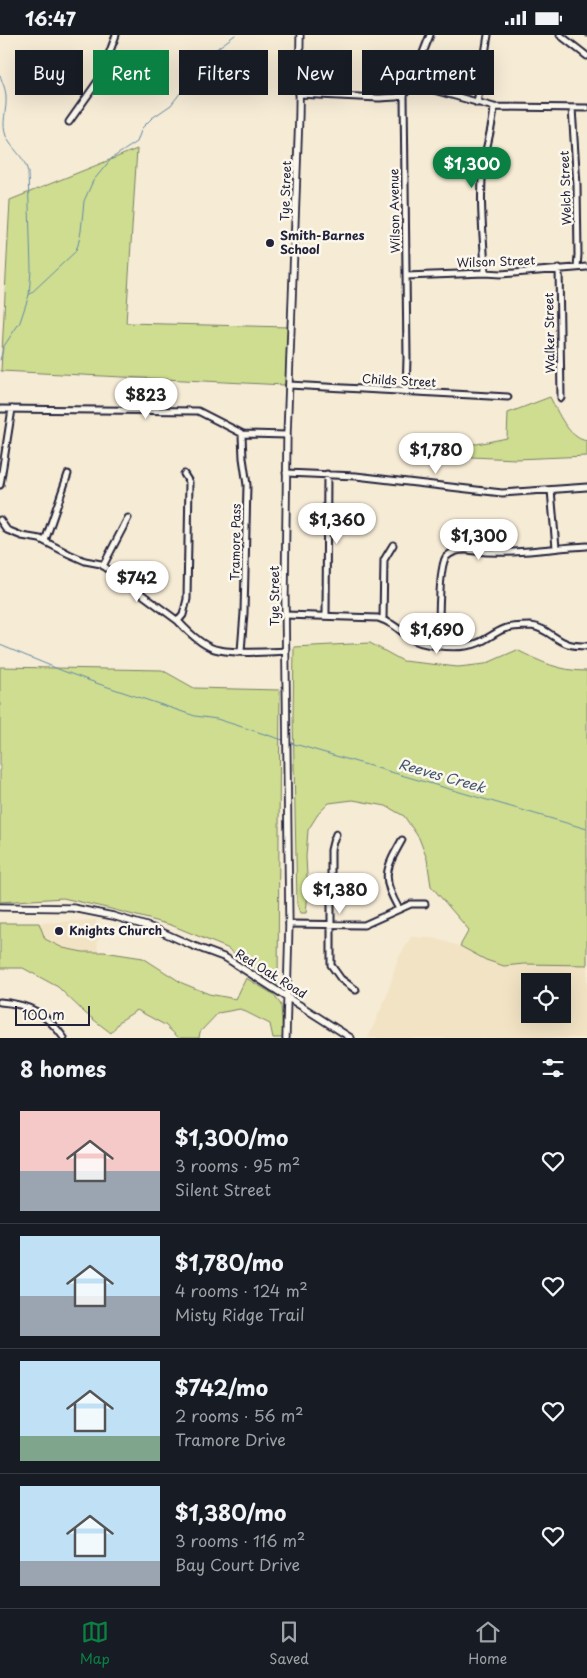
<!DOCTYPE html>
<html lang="en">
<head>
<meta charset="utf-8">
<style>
	:root { --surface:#171b24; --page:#242831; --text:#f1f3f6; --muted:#9ea1a6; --line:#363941; --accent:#0b8043 }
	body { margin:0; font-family:"Playpen Sans",sans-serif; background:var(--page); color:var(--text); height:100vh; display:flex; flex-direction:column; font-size:19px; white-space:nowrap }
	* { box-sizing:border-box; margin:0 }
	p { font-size:16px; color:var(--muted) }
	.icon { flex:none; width:28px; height:28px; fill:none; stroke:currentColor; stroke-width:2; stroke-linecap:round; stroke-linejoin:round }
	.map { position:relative; height:1003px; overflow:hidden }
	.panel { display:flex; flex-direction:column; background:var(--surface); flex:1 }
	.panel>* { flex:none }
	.banner { position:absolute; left:15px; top:15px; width:558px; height:45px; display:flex; gap:10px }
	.controls { position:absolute; left:521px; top:938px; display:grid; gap:10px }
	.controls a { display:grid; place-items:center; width:50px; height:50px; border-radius:0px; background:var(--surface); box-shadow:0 5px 20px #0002; font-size:25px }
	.scale { position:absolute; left:15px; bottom:12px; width:75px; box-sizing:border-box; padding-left:5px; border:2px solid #22223b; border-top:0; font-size:14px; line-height:18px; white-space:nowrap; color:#22223b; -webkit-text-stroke:4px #fbf7ec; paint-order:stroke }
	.price { position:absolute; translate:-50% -42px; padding:0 11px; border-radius:18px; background:#fff; color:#222; font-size:16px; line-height:32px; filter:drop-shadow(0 1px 2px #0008) }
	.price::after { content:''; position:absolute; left:50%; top:30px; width:15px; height:11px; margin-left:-8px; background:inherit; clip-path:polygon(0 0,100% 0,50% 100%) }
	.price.on { background:var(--accent); color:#fff }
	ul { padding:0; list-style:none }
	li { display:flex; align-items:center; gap:15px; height:125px; padding:0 20px }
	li+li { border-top:1px solid var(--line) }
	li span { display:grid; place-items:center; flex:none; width:140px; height:100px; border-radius:0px; color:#555 }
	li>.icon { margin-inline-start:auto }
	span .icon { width:60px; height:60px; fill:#fffc; stroke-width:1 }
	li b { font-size:21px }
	h2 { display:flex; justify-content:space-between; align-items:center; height:60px; padding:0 20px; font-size:21px }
	.pill { padding:0 18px; border-radius:0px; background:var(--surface); box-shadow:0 5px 20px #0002; font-size:18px; line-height:45px }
	.pill.on { background:var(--accent); color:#fff }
	.status { display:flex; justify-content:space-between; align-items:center; height:35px; padding:0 25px; background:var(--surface); direction:ltr }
	.status svg { height:14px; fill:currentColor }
	.tab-bar { display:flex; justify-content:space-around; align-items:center; height:70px; border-top:1px solid var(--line); background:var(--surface); font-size:14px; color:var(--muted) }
	.tab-bar a { display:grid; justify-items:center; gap:2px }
	.tab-bar .on { color:var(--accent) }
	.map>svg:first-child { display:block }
</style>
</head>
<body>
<div class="status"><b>16:47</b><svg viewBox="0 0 49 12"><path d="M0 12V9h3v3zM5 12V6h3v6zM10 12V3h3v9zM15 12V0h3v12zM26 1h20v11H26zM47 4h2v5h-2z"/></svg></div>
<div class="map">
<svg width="587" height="1003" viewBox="0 0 587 1003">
	<rect width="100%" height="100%" fill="#f6ebd5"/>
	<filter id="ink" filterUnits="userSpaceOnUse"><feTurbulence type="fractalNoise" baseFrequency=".02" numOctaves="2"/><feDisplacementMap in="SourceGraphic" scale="10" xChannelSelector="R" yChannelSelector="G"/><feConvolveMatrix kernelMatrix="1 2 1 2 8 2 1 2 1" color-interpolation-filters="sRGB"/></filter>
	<g filter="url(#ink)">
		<!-- built -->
		<path fill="#f2e3c4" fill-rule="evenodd" d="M96,885L98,917H83L63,913L45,904L39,888Z
			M411,902L434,903L459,911L486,925L504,931L524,929L587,930V1003H368L387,960L398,924ZM530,946H562V979H530Z"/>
		<!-- green -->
		<path fill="#cfdd90" stroke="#788066" d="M137,114L126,288L289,292L285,350L1,336L10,165Z
			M550,362C558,377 568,403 587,406V421L516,424L427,420L426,405L477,409L507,403L508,378Z
			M370,608L403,626L458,632L485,629L517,615C541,627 559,636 587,636V930L524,929L504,931L486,925L460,911L469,895L431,851L427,824L419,803L404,781L386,771L353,765L329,768L318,779L308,795L306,822L308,859L306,878H300L297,869L293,682L294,612Z
			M0,632L162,635L194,653L280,655L278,949L227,913L171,890L111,874L63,863L0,867Z
			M39,888L45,904L63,913L83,917H104L143,923L182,948L209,959L236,964L246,943L273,959L281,970L283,1003H273L270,989L240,974L218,978L200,997L199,1003H179L165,990L137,975L120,986L111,998L85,978L58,952L23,933H0V888Z"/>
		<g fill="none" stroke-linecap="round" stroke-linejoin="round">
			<!-- stream -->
			<path stroke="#628aa6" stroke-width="1" d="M0,40C2,47 6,54 6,62C7,75 1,88 6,101C12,115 24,120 28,137L31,235L29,260L20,287L4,311L0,325
				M29,260L75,217L78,210L81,196L84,166L93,146L112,123L137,107L142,93L152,83L171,70L211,18L235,0
				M0,610L63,636L96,648L195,681L217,684L283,705
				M291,708L587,794"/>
			<!-- minor casing -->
			<g stroke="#22223b" stroke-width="9">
				<path id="minor" d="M560,0L587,21
					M410,51L427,53L494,72L587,73
					M299,59L379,63L396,62L404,60
					M477,68L488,0
					M572,73L577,150L578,220L577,232
					M69,87L100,43L116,0
					M559,233L561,363
					M485,238C484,203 479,168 483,133C485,113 493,93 494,72
					M406,241L485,238L501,239L587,232
					M289,350L508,362
					M406,357L407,323L404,60L410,51L430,0
					M0,374L198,376L243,399L287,400
					M286,438L356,441L502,458L587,452
					M0,450L12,374
					M551,455L556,513
					M0,485L7,495L22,501L40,504L69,519L85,526L101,529L178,586C188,597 205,613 219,615C240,619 265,617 286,616
					M45,506L68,439
					M103,531L128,483
					M285,580L378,583C393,588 398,594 410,603C421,611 452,613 466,611C481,610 491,599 504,594C512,591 522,591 531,591C545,592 555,605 568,609C574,611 581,611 587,611
					M326,580L327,439
					M383,585L384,525L393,510
					M178,586L183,580L187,564L189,447L184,439
					M439,610C439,594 438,533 446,522C454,514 465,514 475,516C513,520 549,513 587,511
					M241,616L244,578L247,450L243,423L242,400L243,399
					M336,799L333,807L331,815V930L341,944L356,955
					M399,874C381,843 385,835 402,805
					M289,889L364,890L411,869H425
					M0,967C29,969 47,979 64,1003"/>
			</g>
			<!-- tertiary casing -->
			<g stroke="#22223b" stroke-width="9">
				<path id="tertiary" d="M0,872L73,873L113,881L153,893L191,910L226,923L351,1003
					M286,1003L289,889L285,561L287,400L299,80L300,0"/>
			</g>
			<!-- minor -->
			<use href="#minor" stroke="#fbf7ec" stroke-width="5"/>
			<!-- tertiary -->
			<use href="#tertiary" stroke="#fbf7ec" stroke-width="5.5"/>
			<!-- rail casing -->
			<g stroke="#22223b" stroke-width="3">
				<path id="rail" d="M586,0L587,1"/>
			</g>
			<!-- rail -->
			<use href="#rail" stroke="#fbf7ec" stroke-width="1" stroke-dasharray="4" stroke-linecap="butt"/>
		</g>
	</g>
	<!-- markers -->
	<g fill="#22223b" stroke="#fbf7ec" stroke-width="2">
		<circle cx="270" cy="208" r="5"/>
		<circle cx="59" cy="896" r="5"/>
	</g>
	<g text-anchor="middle" stroke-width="5" stroke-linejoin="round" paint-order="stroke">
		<!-- street labels -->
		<g font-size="12" fill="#22223b" stroke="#fbf7ec">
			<text transform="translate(566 153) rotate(-92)" y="4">Welch Street</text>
			<text transform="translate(286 156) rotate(-88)" y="4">Tye Street</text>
			<text transform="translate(395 176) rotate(-91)" y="4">Wilson Avenue</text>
			<text transform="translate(496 227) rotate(-2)" y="4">Wilson Street</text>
			<text transform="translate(550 298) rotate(-91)" y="4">Walker Street</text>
			<text transform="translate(399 346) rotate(3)" y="4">Childs Street</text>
			<text transform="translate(236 507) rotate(-89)" y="4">Tramore Pass</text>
			<text transform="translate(275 561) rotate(-90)" y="4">Tye Street</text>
			<text transform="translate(271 939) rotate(32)" y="4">Red Oak Road</text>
		</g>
		<!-- poi labels -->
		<g font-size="12" font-weight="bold" fill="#22223b" stroke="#fbf7ec" text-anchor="start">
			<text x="280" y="205">Smith-Barnes<tspan x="280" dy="14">School</tspan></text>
			<text x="69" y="900">Knights Church</text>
		</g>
		<!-- water labels -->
		<g font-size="14" font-style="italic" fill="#425671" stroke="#fbf7ec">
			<text transform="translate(442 741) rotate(16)" y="5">Reeves Creek</text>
		</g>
	</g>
</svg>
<div class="controls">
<a><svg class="icon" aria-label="locate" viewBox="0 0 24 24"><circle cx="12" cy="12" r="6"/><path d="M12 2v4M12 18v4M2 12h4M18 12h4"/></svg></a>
</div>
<div class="scale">100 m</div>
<b class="price on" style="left:472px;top:154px">$1,300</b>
<b class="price" style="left:146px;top:385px">$823</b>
<b class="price" style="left:436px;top:440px">$1,780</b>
<b class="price" style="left:337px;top:510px">$1,360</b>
<b class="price" style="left:479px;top:526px">$1,300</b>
<b class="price" style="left:137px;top:568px">$742</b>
<b class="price" style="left:437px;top:620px">$1,690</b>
<b class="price" style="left:340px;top:880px">$1,380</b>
<div class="banner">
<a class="pill">Buy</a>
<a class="pill on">Rent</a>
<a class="pill">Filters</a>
<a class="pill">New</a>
<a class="pill">Apartment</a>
</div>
</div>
<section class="panel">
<h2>8 homes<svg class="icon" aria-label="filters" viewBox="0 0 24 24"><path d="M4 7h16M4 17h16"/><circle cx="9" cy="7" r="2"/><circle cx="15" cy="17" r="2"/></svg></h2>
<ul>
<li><span style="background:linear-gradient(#f6c9c9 60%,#9aa5b1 0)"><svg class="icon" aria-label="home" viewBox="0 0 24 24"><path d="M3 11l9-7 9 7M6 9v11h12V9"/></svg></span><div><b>$1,300/mo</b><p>3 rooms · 95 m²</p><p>Silent Street</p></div><svg class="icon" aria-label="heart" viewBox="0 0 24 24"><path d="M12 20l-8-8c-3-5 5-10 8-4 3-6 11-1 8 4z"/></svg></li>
<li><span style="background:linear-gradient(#bfe0f5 60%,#9aa5b1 0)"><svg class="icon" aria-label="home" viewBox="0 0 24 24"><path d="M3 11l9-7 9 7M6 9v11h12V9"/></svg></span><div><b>$1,780/mo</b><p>4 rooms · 124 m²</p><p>Misty Ridge Trail</p></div><svg class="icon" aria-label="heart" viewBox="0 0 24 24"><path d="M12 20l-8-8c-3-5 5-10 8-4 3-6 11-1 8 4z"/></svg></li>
<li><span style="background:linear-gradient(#bfe0f5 75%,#7fa58c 0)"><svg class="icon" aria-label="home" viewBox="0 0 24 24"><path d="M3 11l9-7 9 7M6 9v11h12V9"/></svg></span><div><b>$742/mo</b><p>2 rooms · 56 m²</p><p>Tramore Drive</p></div><svg class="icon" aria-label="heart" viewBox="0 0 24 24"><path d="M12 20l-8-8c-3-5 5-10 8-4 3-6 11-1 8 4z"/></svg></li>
<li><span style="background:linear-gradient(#bfe0f5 75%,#9aa5b1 0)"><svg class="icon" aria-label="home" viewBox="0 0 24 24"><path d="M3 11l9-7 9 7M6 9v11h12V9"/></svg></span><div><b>$1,380/mo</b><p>3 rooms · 116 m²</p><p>Bay Court Drive</p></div><svg class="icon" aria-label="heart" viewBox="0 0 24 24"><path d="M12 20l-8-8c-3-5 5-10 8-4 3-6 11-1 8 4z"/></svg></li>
</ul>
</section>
<nav class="tab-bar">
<a class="on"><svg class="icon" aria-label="map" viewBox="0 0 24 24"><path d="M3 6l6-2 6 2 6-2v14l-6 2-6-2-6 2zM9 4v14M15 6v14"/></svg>Map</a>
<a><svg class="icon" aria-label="saved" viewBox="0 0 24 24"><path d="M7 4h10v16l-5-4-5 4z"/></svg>Saved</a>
<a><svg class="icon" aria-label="home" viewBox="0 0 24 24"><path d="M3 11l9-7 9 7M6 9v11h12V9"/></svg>Home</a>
</nav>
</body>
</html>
